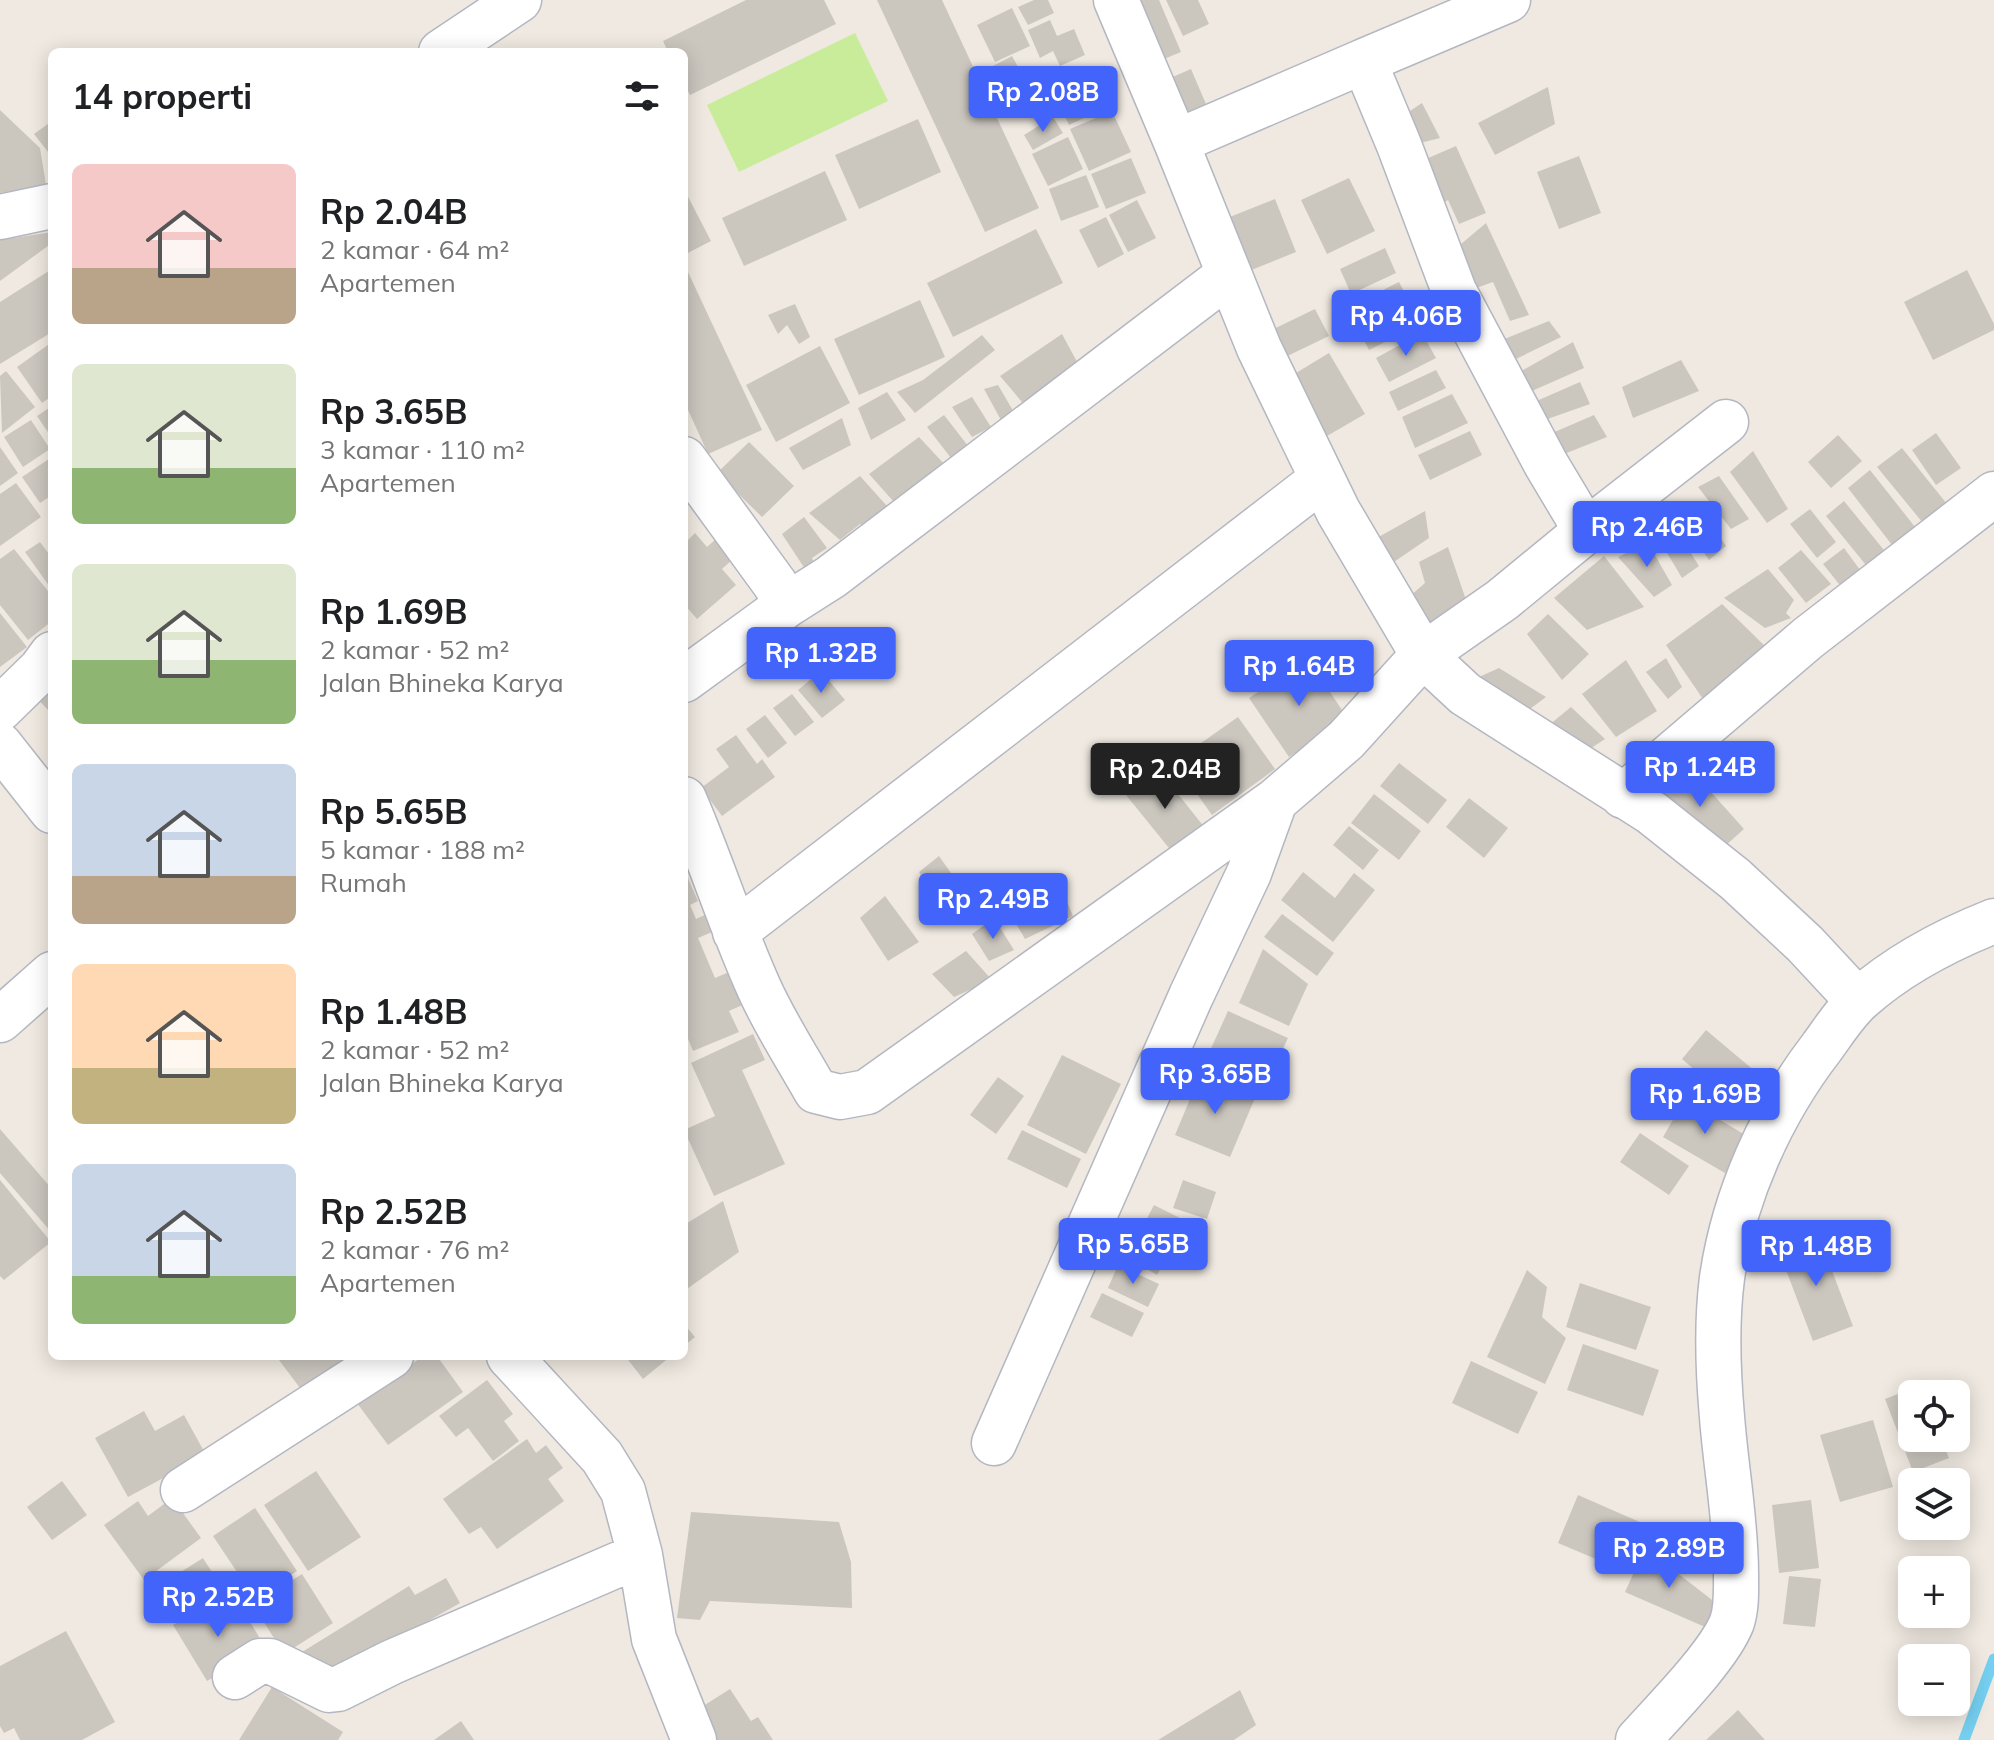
<!DOCTYPE html>
<html lang="id">
<head>
<meta charset="utf-8">
<style>
	:root { --surface:#fff; --page:#f6f6f6; --text:#202124; --muted:#757577; --accent:#4264fb }
	body { margin:0; font-family:Mulish,sans-serif; background:var(--page); color:var(--text); height:100vh; display:flex; flex-direction:column; font-size:30px; white-space:nowrap }
	* { box-sizing:border-box; margin:0 }
	p { font-size:26px; color:var(--muted) }
	.icon { flex:none; width:44px; height:44px; fill:none; stroke:currentColor; stroke-width:2; stroke-linecap:round; stroke-linejoin:round }
	.map { position:relative; flex:1; overflow:hidden }
	.panel { position:absolute; left:48px; top:48px; width:640px; height:1312px; display:flex; flex-direction:column; background:var(--surface); border-radius:12px; box-shadow:0 4px 20px #0003 }
	.panel>* { flex:none }
	.tools { position:absolute; left:1898px; top:1380px; display:grid; gap:16px }
	.tools a { display:grid; place-items:center; width:72px; height:72px; border-radius:12px; background:var(--surface); box-shadow:0 4px 20px #0003; font-size:40px }
	.price { position:absolute; translate:-50% -68px; padding:0 18px; border-radius:8px; background:var(--accent); color:#fff; font-size:26px; line-height:52px; filter:drop-shadow(0 2px 4px #0008) }
	.price::after { content:''; position:absolute; left:50%; top:48px; width:24px; height:18px; margin-left:-12px; background:inherit; clip-path:polygon(0 0,100% 0,50% 100%) }
	.price.current { background:#222; color:#fff }
	ul { padding:0; list-style:none }
	li { display:flex; align-items:center; gap:24px; height:200px; padding:0 24px }
	li span { display:grid; place-items:center; flex:none; width:224px; height:160px; border-radius:12px; color:#555 }
	li>.icon { margin-inline-start:auto }
	span .icon { width:96px; height:96px; fill:#fffc; stroke-width:1 }
	li b { font-size:34px }
	h2 { display:flex; justify-content:space-between; align-items:center; height:96px; padding:0 24px; font-size:34px }
	.map>svg:first-child { display:block }
</style>
</head>
<body>
<div class="map">
<svg width="1994" height="1740" viewBox="0 0 1994 1740">
	<rect width="100%" height="100%" fill="#efe9e1"/>
	<!-- pitch -->
	<path fill="#c9ec9a" d="M855,33L888,101L739,172L707,105Z"/>
	<g fill="none" stroke-linecap="round" stroke-linejoin="round">
		<!-- stream -->
		<path stroke="#75cff0" stroke-width="11" d="M1964,1740L1994,1659"/>
	</g>
	<!-- building -->
	<path fill="#cbc7bf" d="M746,0H824L836,24L690,95L684,83V52H668L663,41Z
		M877,0H942L1039,208L985,232Z
		M1034,0H1048L1054,13L1028,25L1018,7Z
		M1134,0H1159L1181,52L1147,66Z
		M1166,0H1198L1209,24L1183,36Z
		M1012,8L1030,46L995,62L977,25Z
		M1050,20L1057,36L1074,29L1085,55L1060,66L1053,51L1040,58L1028,30Z
		M1012,56L1034,96L1016,106L993,66Z
		M1092,67L1110,106L1069,125L1051,86Z
		M1191,69L1209,111L1179,123L1161,82Z
		M1548,87L1555,124L1495,155L1478,123Z
		M1422,103L1440,138L1412,145L1398,119Z
		M0,110L40,148L46,185L0,193Z
		M1112,111L1131,152L1089,171L1070,129Z
		M1053,117L1063,133L1033,150L1024,135Z
		M918,119L941,172L859,209L835,155Z
		M52,121V157L34,134Z
		M1068,137L1083,169L1048,186L1032,154Z
		M1456,146L1486,213L1459,224L1448,200L1431,212L1419,162Z
		M1579,156L1601,213L1559,229L1537,172Z
		M1131,158L1146,193L1106,209L1091,174Z
		M825,171L847,220L744,266L722,218Z
		M1086,175L1099,207L1061,221L1049,189Z
		M1349,178L1375,231L1327,254L1301,200Z
		M684,189L711,241L684,255Z
		M1275,199L1296,252L1244,273L1222,220Z
		M1137,200L1156,238L1128,252L1109,215Z
		M1106,217L1124,254L1098,268L1079,230Z
		M1486,223L1529,315L1510,321L1493,282L1465,292L1448,255Z
		M1036,229L1063,283L953,337L927,283Z
		M52,232V243L0,281V240Z
		M1385,248L1396,273L1351,294L1340,269Z
		M52,269V332L0,364V302Z
		M687,270L762,430L708,454L684,401V272Z
		M1967,270L1994,324V330L1933,360L1904,302Z
		M1399,282L1421,324L1369,350L1347,308Z
		M920,300L945,357L859,395L834,339Z
		M795,304L810,337L799,344L787,325L778,334L768,315Z
		M1315,309L1329,336L1277,361L1263,334Z
		M1549,321L1561,337L1514,360L1502,340Z
		M1422,333L1436,358L1389,382L1376,358Z
		M1062,334L1082,371L1027,408L1000,376Z
		M982,335L995,350L915,413L897,392L923,380Z
		M52,342V396L42,403L17,367Z
		M1573,342L1584,368L1523,395L1514,375Z
		M820,346L850,403L776,442L746,385Z
		M1329,353L1365,414L1327,436L1291,376Z
		M1681,360L1699,391L1633,418L1622,387Z
		M1436,370L1446,388L1398,411L1389,392Z
		M6,371L35,407L2,433L0,376Z
		M1580,382L1590,404L1539,422L1532,403Z
		M998,385L1015,414L1002,422L984,389Z
		M887,392L906,420L871,440L858,408Z
		M1452,394L1468,423L1415,448L1402,417Z
		M972,397L991,427L972,437L952,407Z
		M52,406V438L37,416Z
		M944,415L972,451L954,462L927,427Z
		M1594,415L1607,437L1559,456L1543,437Z
		M842,418L851,445L803,470L789,448Z
		M31,420L50,449L23,467L4,437Z
		M1470,431L1482,455L1430,480L1418,455Z
		M1936,433L1961,468L1936,485L1912,450Z
		M1838,435L1862,461L1831,488L1808,462Z
		M919,437L947,467L920,481L925,495L902,511L869,474Z
		M749,442L794,486L762,517L717,473Z
		M0,447L18,473L0,486Z
		M1902,448L1947,504L1923,523L1877,467Z
		M1753,451L1788,509L1767,523L1730,472Z
		M49,459L52,463V495L40,503L22,477Z
		M1870,470L1915,527L1892,545L1848,488Z
		M860,476L896,516L872,533L860,524L840,540L809,513Z
		M1719,476L1749,519L1731,529L1698,487Z
		M16,483L41,517L0,546V494Z
		M1696,501L1726,546L1709,560L1672,505Z
		M1844,501L1888,555L1870,570L1826,516Z
		M1810,509L1836,542L1817,558L1790,524Z
		M1425,511L1429,538L1388,566L1375,539Z
		M804,517L827,548L812,558L817,571L809,575L782,534Z
		M1668,517L1699,566L1682,578L1654,531Z
		M695,533L707,547L716,539L734,558L722,569L736,585L697,619L684,604V535L688,540Z
		M40,542L52,558V590L25,552Z
		M1648,543L1672,585L1654,597L1618,557Z
		M1448,547L1468,606L1418,630L1409,597L1425,583L1419,562Z
		M1844,548L1863,574L1843,589L1823,564Z
		M14,549L52,596V621L28,640L0,605V559Z
		M1801,550L1831,584L1806,603L1778,568Z
		M1604,556L1644,607L1587,630L1554,598Z
		M1768,569L1794,600L1786,613L1791,618L1765,628L1724,598Z
		M1722,604L1772,653L1705,702L1666,645Z
		M0,613L27,647L0,667Z
		M1548,614L1589,654L1562,680L1527,634Z
		M1666,658L1682,687L1668,699L1646,672Z
		M1308,659L1348,719L1289,757L1249,698Z
		M1626,660L1657,711L1616,737L1582,694Z
		M52,662V714L25,686Z
		M1499,668L1546,697L1518,718L1470,681Z
		M821,671L845,700L822,718L798,690Z
		M792,694L814,722L795,736L773,708Z
		M1571,707L1605,739L1579,756L1549,725Z
		M765,715L787,743L768,758L746,729Z
		M1238,717L1275,769L1212,815L1174,762Z
		M736,735L757,764L762,759L775,777L722,816L701,788L729,767L716,749Z
		M1399,763L1447,800L1428,824L1380,786Z
		M1685,763L1744,829L1715,855L1656,789Z
		M1158,769L1205,828L1173,853L1126,795Z
		M1374,794L1421,831L1399,860L1351,823Z
		M1469,798L1508,828L1484,858L1446,827Z
		M1349,826L1379,850L1363,870L1333,845Z
		M939,856L960,886L936,902L919,872Z
		M684,869L698,901L690,905L696,919L711,912L719,929L698,938L715,978L734,970L747,1003L729,1011L739,1032L693,1051L684,1029Z
		M1303,872L1335,898L1354,873L1375,890L1333,942L1281,900Z
		M1059,883L1073,916L1025,939L1007,908Z
		M885,896L919,942L888,961L860,918Z
		M1282,914L1334,953L1317,976L1264,937Z
		M994,918L1014,950L989,961L972,934Z
		M1263,949L1308,984L1289,1026L1239,1003Z
		M966,951L992,980L954,997L932,974Z
		M1228,1011L1288,1038L1263,1091L1204,1064Z
		M1706,1030L1769,1083L1755,1121L1682,1059Z
		M753,1034L765,1060L742,1070L785,1164L714,1196L684,1130L715,1116L691,1063Z
		M1062,1055L1121,1084L1086,1154L1027,1125Z
		M1200,1075L1255,1098L1230,1157L1175,1135Z
		M998,1077L1024,1096L996,1134L970,1115Z
		M1685,1099L1747,1136L1725,1173L1663,1137Z
		M0,1129L52,1189V1233L0,1173Z
		M1022,1130L1081,1159L1067,1188L1007,1159Z
		M1640,1133L1689,1166L1669,1195L1620,1162Z
		M0,1180L51,1242L4,1280L0,1276Z
		M1183,1180L1216,1192L1207,1219L1173,1208Z
		M723,1201L739,1252L684,1291V1225Z
		M1154,1205L1184,1220L1172,1243L1142,1228Z
		M1818,1234L1853,1326L1813,1341L1778,1249Z
		M1141,1236L1170,1252L1157,1275L1129,1258Z
		M1118,1265L1159,1284L1148,1307L1108,1288Z
		M1527,1270L1547,1287L1542,1317L1566,1338L1545,1384L1487,1357Z
		M1580,1283L1651,1307L1636,1350L1566,1327Z
		M1102,1293L1144,1313L1132,1337L1090,1317Z
		M684,1324L695,1337L684,1346Z
		M1583,1344L1659,1370L1643,1416L1567,1390Z
		M276,1356H370L309,1400Z
		M423,1356H437L463,1392L388,1445L357,1403Z
		M625,1356H671L643,1379Z
		M1471,1361L1538,1392L1518,1434L1452,1403Z
		M487,1380L513,1414L504,1421L519,1441L493,1461L468,1428L456,1437L439,1416Z
		M1921,1385L1925,1394H1912V1438H1941L1949,1458L1913,1472L1885,1399Z
		M144,1411L155,1431L184,1415L206,1455L128,1497L95,1438Z
		M1873,1420L1893,1487L1840,1502L1820,1435Z
		M527,1439L536,1453L546,1445L563,1468L548,1479L564,1501L497,1549L481,1527L469,1534L443,1499Z
		M316,1471L361,1537L308,1571L264,1505Z
		M62,1481L87,1515L52,1540L27,1507Z
		M1578,1495L1642,1523L1622,1570L1558,1543Z
		M172,1498L201,1538L144,1580L104,1525L138,1501L148,1516Z
		M1811,1500L1819,1568L1779,1573L1772,1505Z
		M255,1508L297,1571L255,1599L213,1536Z
		M691,1512L839,1522L851,1562L852,1608L710,1601L700,1620L677,1618Z
		M1645,1548L1716,1603L1705,1627L1625,1592Z
		M203,1558L222,1588L176,1617L157,1587Z
		M302,1574L333,1623L284,1654L253,1605Z
		M1789,1576L1821,1579L1815,1627L1783,1624Z
		M446,1578L460,1603L319,1683L302,1652L409,1586L415,1595Z
		M210,1603L218,1617L240,1605L265,1647L207,1681L173,1625Z
		M66,1631L115,1722L82,1740H20L14,1728L4,1733L0,1726V1666Z
		M272,1687L343,1732L338,1740H239Z
		M730,1689L751,1721L758,1717L773,1740H705L689,1715Z
		M1240,1690L1256,1725L1234,1740H1158Z
		M1738,1710L1765,1740H1706Z
		M461,1721L474,1740H434Z"/>
	<g fill="none" stroke-linecap="round" stroke-linejoin="round">
		<!-- minor casing -->
		<g stroke="#b4b7c1" stroke-width="47">
			<path id="minor" d="M1116,0L1176,142L1259,348L1338,511L1423,655L1465,694L1652,813L1735,879L1805,944L1858,1001
				M441,52L519,0
				M1364,61L1508,0
				M0,217L52,206
				M684,459L775,584L787,605L831,577L1228,275
				M1586,531L1726,422
				M684,680L787,605
				M0,709L41,669L52,654
				M0,745L52,811
				M1623,796L1808,638L1994,494
				M684,799C711,861 731,926 759,988C775,1024 797,1057 816,1091L840,1097L867,1092L1275,801
				M735,932L1322,479
				M0,1020L52,974
				M509,1356L602,1457L623,1491L640,1555L654,1639L694,1740
				M994,1443L1191,996L1249,873L1275,801L1346,740L1423,655L1502,600L1586,531L1546,464L1454,291L1399,145L1364,61L1176,142
				M183,1490L391,1356
				M235,1677L260,1661H270L329,1690L338,1689L392,1662L640,1555
				M1638,1740C1664,1711 1719,1656 1732,1622C1737,1607 1736,1589 1736,1574C1736,1521 1726,1469 1722,1417C1718,1372 1716,1324 1722,1278C1734,1196 1771,1113 1822,1047C1833,1032 1845,1013 1859,1000C1898,965 1946,940 1994,921"/>
		</g>
		<!-- minor -->
		<use href="#minor" stroke="#fff" stroke-width="44"/>
	</g>
</svg>
<div class="tools">
<a><svg class="icon" aria-label="locate" viewBox="0 0 24 24"><circle cx="12" cy="12" r="6"/><path d="M12 2v4M12 18v4M2 12h4M18 12h4"/></svg></a>
<a><svg class="icon" aria-label="layers" viewBox="0 0 24 24"><path d="M12 4l9 5-9 5-9-5zM3 14l9 5 9-5"/></svg></a>
<a>+</a>
<a>−</a>
</div>
<b class="price" style="left:1043px;top:134px">Rp 2.08B</b>
<b class="price" style="left:1406px;top:358px">Rp 4.06B</b>
<b class="price" style="left:1647px;top:569px">Rp 2.46B</b>
<b class="price" style="left:821px;top:695px">Rp 1.32B</b>
<b class="price" style="left:1299px;top:708px">Rp 1.64B</b>
<b class="price" style="left:1700px;top:809px">Rp 1.24B</b>
<b class="price current" style="left:1165px;top:811px">Rp 2.04B</b>
<b class="price" style="left:993px;top:941px">Rp 2.49B</b>
<b class="price" style="left:1215px;top:1116px">Rp 3.65B</b>
<b class="price" style="left:1705px;top:1136px">Rp 1.69B</b>
<b class="price" style="left:1133px;top:1286px">Rp 5.65B</b>
<b class="price" style="left:1816px;top:1288px">Rp 1.48B</b>
<b class="price" style="left:1669px;top:1590px">Rp 2.89B</b>
<b class="price" style="left:218px;top:1639px">Rp 2.52B</b>
<section class="panel">
<h2>14 properti<svg class="icon" aria-label="filters" viewBox="0 0 24 24"><path d="M4 7h16M4 17h16"/><circle cx="9" cy="7" r="2"/><circle cx="15" cy="17" r="2"/></svg></h2>
<ul>
<li><span style="background:linear-gradient(#f6c9c9 65%,#b9a48a 0)"><svg class="icon" aria-label="home" viewBox="0 0 24 24"><path d="M3 11l9-7 9 7M6 9v11h12V9"/></svg></span><div><b>Rp 2.04B</b><p>2 kamar · 64 m²</p><p>Apartemen</p></div></li>
<li><span style="background:linear-gradient(#dfe7d0 65%,#8fb573 0)"><svg class="icon" aria-label="home" viewBox="0 0 24 24"><path d="M3 11l9-7 9 7M6 9v11h12V9"/></svg></span><div><b>Rp 3.65B</b><p>3 kamar · 110 m²</p><p>Apartemen</p></div></li>
<li><span style="background:linear-gradient(#dfe7d0 60%,#8fb573 0)"><svg class="icon" aria-label="home" viewBox="0 0 24 24"><path d="M3 11l9-7 9 7M6 9v11h12V9"/></svg></span><div><b>Rp 1.69B</b><p>2 kamar · 52 m²</p><p>Jalan Bhineka Karya</p></div></li>
<li><span style="background:linear-gradient(#c9d6e8 70%,#b9a48a 0)"><svg class="icon" aria-label="home" viewBox="0 0 24 24"><path d="M3 11l9-7 9 7M6 9v11h12V9"/></svg></span><div><b>Rp 5.65B</b><p>5 kamar · 188 m²</p><p>Rumah</p></div></li>
<li><span style="background:linear-gradient(#ffd9b3 65%,#c2b280 0)"><svg class="icon" aria-label="home" viewBox="0 0 24 24"><path d="M3 11l9-7 9 7M6 9v11h12V9"/></svg></span><div><b>Rp 1.48B</b><p>2 kamar · 52 m²</p><p>Jalan Bhineka Karya</p></div></li>
<li><span style="background:linear-gradient(#c9d6e8 70%,#8fb573 0)"><svg class="icon" aria-label="home" viewBox="0 0 24 24"><path d="M3 11l9-7 9 7M6 9v11h12V9"/></svg></span><div><b>Rp 2.52B</b><p>2 kamar · 76 m²</p><p>Apartemen</p></div></li>
</ul>
</section>
</div>
</body>
</html>
